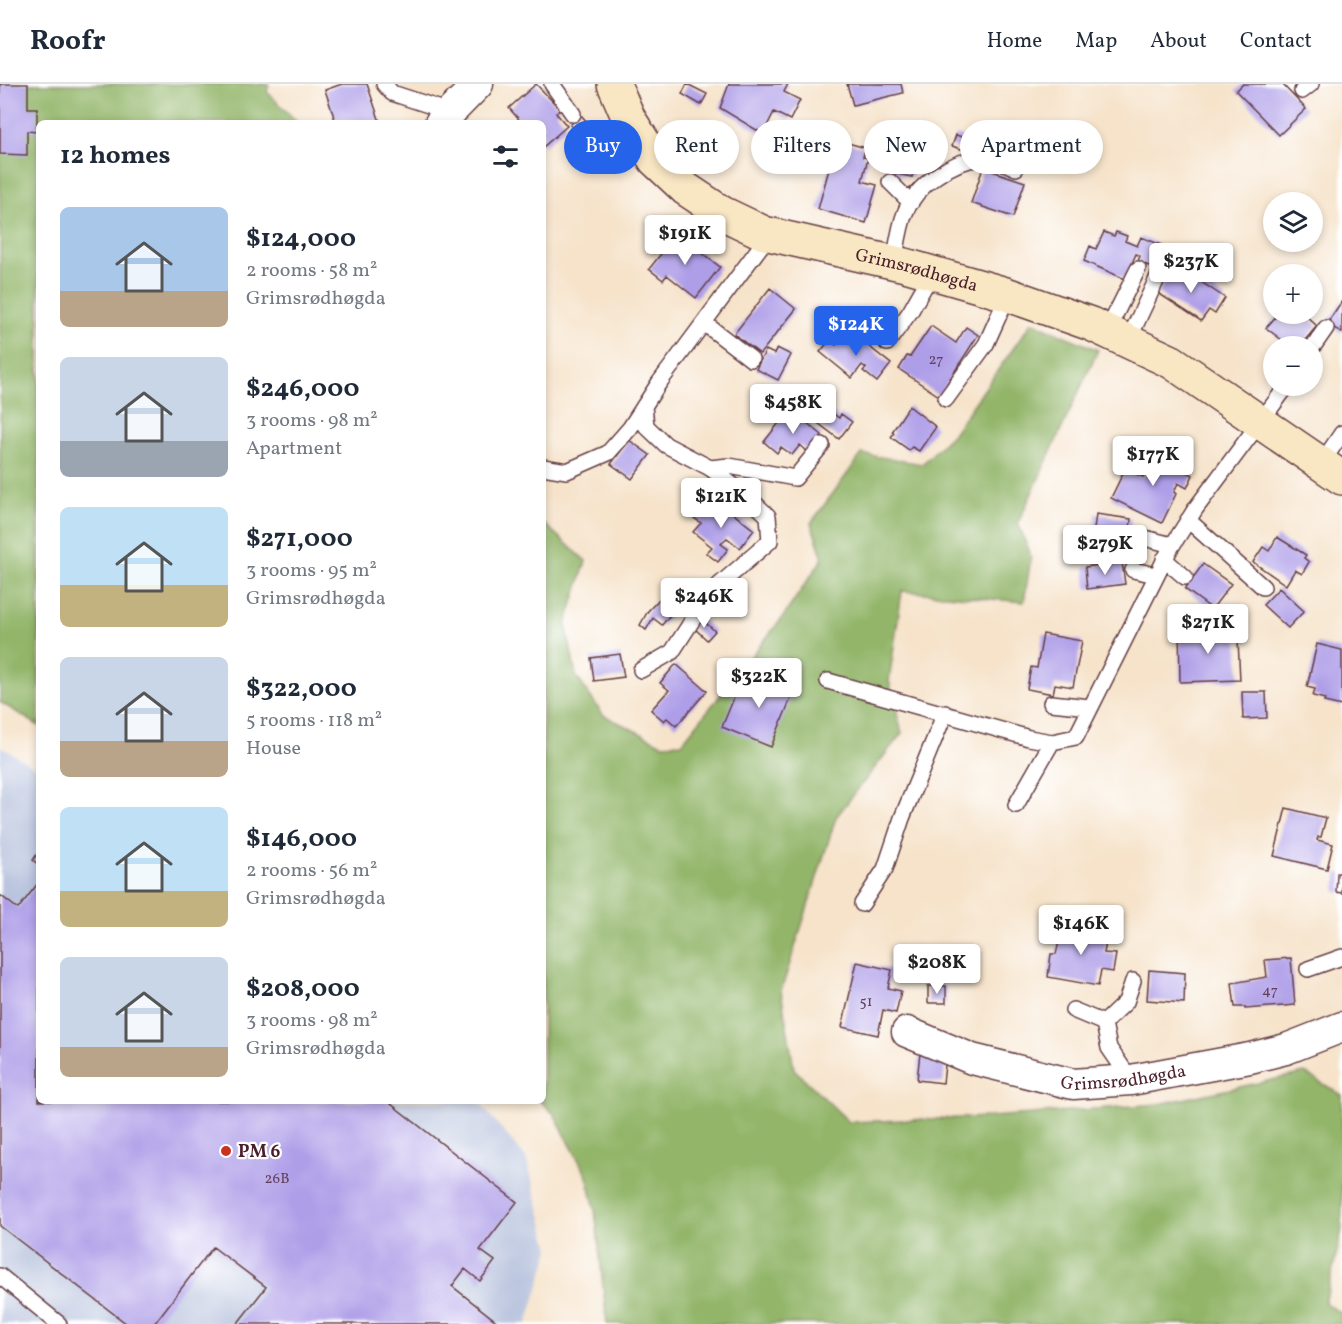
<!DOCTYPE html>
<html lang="en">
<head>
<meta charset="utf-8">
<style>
	:root { --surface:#fff; --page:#f6f6f7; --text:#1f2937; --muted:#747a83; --line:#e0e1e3; --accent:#2563eb }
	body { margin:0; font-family:Vollkorn,serif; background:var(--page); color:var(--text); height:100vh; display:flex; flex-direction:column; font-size:22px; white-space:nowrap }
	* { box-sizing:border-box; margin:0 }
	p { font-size:20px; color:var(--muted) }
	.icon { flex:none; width:33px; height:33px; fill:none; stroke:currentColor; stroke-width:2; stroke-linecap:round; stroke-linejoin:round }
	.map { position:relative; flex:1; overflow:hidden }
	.panel { position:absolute; left:36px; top:36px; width:510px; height:984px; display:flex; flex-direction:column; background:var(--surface); border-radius:9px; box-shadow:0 3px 9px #0003 }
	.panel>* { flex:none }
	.hud { position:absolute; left:564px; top:36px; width:570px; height:54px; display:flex; gap:12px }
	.fabs { position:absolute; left:1263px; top:108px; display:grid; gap:12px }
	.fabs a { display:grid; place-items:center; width:60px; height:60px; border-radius:50%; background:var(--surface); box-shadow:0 3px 9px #0003; font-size:30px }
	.price { position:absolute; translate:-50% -51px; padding:0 14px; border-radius:6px; background:#fff; color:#222; font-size:20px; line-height:39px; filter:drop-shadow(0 2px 3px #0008) }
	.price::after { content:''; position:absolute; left:50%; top:36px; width:18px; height:14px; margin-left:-9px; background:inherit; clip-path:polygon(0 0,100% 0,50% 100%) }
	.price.selected { background:var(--accent); color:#fff }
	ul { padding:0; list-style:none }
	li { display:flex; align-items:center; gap:18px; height:150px; padding:0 24px }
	li span { display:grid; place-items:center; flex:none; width:168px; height:120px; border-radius:9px; color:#555 }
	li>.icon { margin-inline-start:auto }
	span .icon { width:72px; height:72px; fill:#fffc; stroke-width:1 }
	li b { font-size:26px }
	h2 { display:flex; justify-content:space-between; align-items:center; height:72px; padding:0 24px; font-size:26px }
	.pill { padding:0 21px; border-radius:27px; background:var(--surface); box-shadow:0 3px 9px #0003; font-size:21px; line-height:54px }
	.pill.selected { background:var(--accent); color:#fff }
	header { display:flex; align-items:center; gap:36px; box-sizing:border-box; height:84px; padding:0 30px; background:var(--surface); border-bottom:2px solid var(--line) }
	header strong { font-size:28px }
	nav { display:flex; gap:33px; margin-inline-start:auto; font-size:21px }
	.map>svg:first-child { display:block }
</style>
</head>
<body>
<header>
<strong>Roofr</strong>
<nav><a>Home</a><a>Map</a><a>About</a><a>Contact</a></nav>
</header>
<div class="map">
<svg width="1342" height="1240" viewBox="0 0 1342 1240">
	<rect width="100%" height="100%" fill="#fff"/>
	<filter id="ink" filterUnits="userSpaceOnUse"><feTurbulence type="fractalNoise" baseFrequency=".0167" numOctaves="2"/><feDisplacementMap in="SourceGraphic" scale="12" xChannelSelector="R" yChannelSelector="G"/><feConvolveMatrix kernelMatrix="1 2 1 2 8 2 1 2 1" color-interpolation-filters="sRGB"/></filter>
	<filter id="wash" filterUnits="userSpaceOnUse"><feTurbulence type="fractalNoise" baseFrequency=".008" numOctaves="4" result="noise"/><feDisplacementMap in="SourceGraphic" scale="24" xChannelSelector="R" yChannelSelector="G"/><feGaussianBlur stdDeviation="1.35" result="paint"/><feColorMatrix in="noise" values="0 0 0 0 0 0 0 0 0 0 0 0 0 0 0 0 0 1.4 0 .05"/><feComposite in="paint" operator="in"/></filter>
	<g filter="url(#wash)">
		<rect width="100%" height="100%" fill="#f6e3ca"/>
		<!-- industrial -->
		<path fill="#bac4de" d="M0,662L39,686V1017H478L526,1074L550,1165L527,1240H0Z"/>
		<!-- forest -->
		<path fill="#92b569" stroke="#6e6a4a" stroke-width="1.5" d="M0,0H269L267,8L298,39H39V642L0,618Z
			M1032,238L1098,266L1018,439L1031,473L1024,518L902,507L889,597L902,649L836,733L781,907L794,985L849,1038L992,1033L1159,1020L1305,989L1342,1011V1147L1325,1219L1342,1230V1240H607L595,1125L587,1092L554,1030L540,1017H543V439L586,477L566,541L576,592L603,631L662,660L682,659L783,533L823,474L811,439L862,370L922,380L952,351Z"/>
		<g id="blocks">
			<!-- building -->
			<path fill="#ae9ee8" d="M0,0H28V24H37V48L27,47V71L0,70Z
				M342,0H367L380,38L336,39L325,6Z
				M536,0L560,25L556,29L567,42L543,63V39H522L509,24Z
				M687,0L707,10L701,21L682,10Z
				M729,0H788L784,8L800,16L790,36L774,28L763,50L720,24Z
				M847,0H901L903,9L853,21Z
				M1243,0H1282L1306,25L1279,51L1236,7Z
				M581,31L599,52L589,62L570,41Z
				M956,51L977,58L973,69L952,62Z
				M837,56L866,64L863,73L868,74L862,97L877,101L866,139L818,125Z
				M892,60L918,65L912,93L886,88Z
				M983,84L1025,98L1013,133L971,119Z
				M1104,148L1114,152L1116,148L1127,152L1125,157L1137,162L1141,153L1161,161L1151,183L1138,177L1140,172L1136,170L1125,195L1084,177L1090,162L1096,165Z
				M675,152L678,154L680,152L720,183L696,214L667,191L663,196L649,185Z
				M1176,181L1225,214L1215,230L1209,226L1201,237L1158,209Z
				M770,204L796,225L760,270L734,250Z
				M1342,217V249L1327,239Z
				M1278,230H1304L1317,242L1300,262H1290L1266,244Z
				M931,242L956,259L966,243L978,251L939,312L899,285L907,272L910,273Z
				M848,246L891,280L877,298L863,287L866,284L862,281L852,294L820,268L830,256L836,261Z
				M777,264L791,271L778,296L756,285L766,266L774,270Z
				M820,319L839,334L841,330L852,338L839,355L810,333Z
				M909,322L936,343L919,367L912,363L909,366L891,353L894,349L892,348Z
				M790,325L822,351L808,368L800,361L792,371L781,363L777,369L764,358Z
				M629,356L650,371L632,395L611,380Z
				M1156,366L1187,381L1184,386L1193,391L1187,404L1178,399L1174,408L1176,410L1162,439L1111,414L1125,385L1143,393Z
				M707,417L714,422L718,418L754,446L740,464L727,454L721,460L728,465L718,478L706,469L712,463L693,448L701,439L694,434Z
				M1096,430L1131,435L1128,464L1092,460Z
				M1277,453L1306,471L1304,474L1309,478L1302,490L1295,486L1286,501L1253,478L1263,463L1269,467Z
				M1122,478L1125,500L1087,505L1085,483Z
				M1203,480L1231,500L1212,525L1185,505Z
				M1279,504L1304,527L1288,544L1263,521Z
				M665,509L679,520L662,541L653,534L646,546L640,541L648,527Z
				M701,535L715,547L707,556L693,543Z
				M1217,541V548L1231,549L1238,556L1240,596L1180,598L1179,542Z
				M1043,550L1082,557L1073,603L1055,600L1053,610L1027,605L1031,583L1037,584Z
				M1317,560L1342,566V622L1324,618L1325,615L1313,612L1315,605L1307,603Z
				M620,570L624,593L594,597L591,574Z
				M676,580L707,607L676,642L667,634L664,637L651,626L669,606L660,599Z
				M753,587L795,604L771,663L722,643L738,604L745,607Z
				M1242,608H1266L1267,634L1243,635Z
				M1286,724L1326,734L1321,753H1318L1317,756L1333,760L1327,785L1274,772Z
				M39,767V781L33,776Z
				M1337,789H1342V809L1336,808Z
				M39,798V1017H387L517,1118L480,1166L495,1177L480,1197L465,1185L452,1202L496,1237L494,1240H237L266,1203L213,1163L154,1240H127L0,1142V811L18,825Z
				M1063,841L1108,848L1104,869L1116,870L1113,888L1101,886L1098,902L1048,893L1051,870H1056Z
				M1291,874L1295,921L1245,925V923H1235L1232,899L1267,893L1265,876Z
				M857,878L892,886L888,904L901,907L896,929L883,926L878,951L842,943Z
				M1149,886L1185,889L1184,919L1147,916Z
				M928,902H946V919H928Z
				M920,969L946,972L943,999L917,996Z"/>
		</g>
	</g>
	<g filter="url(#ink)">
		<use href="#blocks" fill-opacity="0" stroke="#643c43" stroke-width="1.5"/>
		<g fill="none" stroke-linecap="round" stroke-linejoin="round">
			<!-- lane casing -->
			<g stroke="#643c43" stroke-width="18">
				<path id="lane" d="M384,0L392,9L450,28
					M552,0L573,30
					M1302,7L1311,0
					M890,98L911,119
					M894,179C897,163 899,144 905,129C916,101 951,77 981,74C993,73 1006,79 1016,84
					M704,239L751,275
					M1107,247L1138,185
					M1128,257L1162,184
					M887,259L910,228L932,189
					M1312,264L1326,244
					M946,315L986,260L1008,211
					M1321,380L1342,349
					M543,383L567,387L608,369L630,344L659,299L769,151
					M710,384L729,382L795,394L822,361
					M1188,436L1263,503
					M1133,451L1172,461
					M1164,475L1185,493
					M1133,486L1156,491
					M641,586L672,568L710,509L770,457L768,432L747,412L710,384L666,361L646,342L644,322
					M828,597L1029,654L1052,658L1076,653L1170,465L1196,424L1287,302
					M1051,619L1090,623
					M1016,721L1052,658
					M862,820L885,785L902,734L945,629
					M1308,885L1342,873
					M1073,926L1104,939
					M1131,996L1109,964L1104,939L1126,918L1133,897
					M0,1192L59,1240"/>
			</g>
			<!-- street casing -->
			<g stroke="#643c43" stroke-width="33">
				<g id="street">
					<path d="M440,39L478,0"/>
					<path id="s1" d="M907,948L972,975L1073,1000L1131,996L1250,974L1286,965L1342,943"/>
				</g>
			</g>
			<!-- secondary casing -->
			<g stroke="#643c43" stroke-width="36">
				<g id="secondary">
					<path id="s2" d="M614,0L629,35L655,76L686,105L722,129L764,149L905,181L1006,210L1091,240L1172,278L1342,394"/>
				</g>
			</g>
			<!-- lane -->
			<use href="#lane" stroke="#fff" stroke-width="15"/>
			<!-- street -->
			<use href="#street" stroke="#fff" stroke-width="30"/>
			<!-- secondary -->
			<use href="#secondary" stroke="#f9e7c3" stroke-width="33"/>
		</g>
	</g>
	<!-- markers -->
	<circle fill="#c8321e" stroke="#fff" stroke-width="2" cx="226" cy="1067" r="6"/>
	<g text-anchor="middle" stroke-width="4.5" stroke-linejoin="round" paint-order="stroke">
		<!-- number labels -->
		<g font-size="15" fill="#633f5a">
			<text x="936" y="280">27</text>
			<text x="1270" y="911">47</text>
			<text x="866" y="922">51</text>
			<text x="277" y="1099">26B</text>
		</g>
		<!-- street labels -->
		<g font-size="18" fill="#4a1f2b" stroke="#fff">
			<text dy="6" stroke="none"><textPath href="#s2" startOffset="376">Grimsrødhøgda</textPath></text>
			<text dy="6" stroke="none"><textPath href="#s1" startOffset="225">Grimsrødhøgda</textPath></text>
		</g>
		<!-- poi labels -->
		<g font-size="18" font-weight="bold" fill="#4a1f2b" stroke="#fff" text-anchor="start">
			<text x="238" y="1073">PM 6</text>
		</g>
	</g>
</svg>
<div class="fabs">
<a><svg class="icon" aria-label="layers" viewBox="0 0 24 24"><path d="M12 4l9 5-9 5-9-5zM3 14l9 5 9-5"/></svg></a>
<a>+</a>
<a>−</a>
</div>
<b class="price" style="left:685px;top:182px">$191K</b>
<b class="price" style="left:1191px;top:210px">$237K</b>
<b class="price selected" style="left:856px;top:273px">$124K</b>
<b class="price" style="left:793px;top:351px">$458K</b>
<b class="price" style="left:1153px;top:403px">$177K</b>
<b class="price" style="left:721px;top:445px">$121K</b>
<b class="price" style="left:1105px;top:492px">$279K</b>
<b class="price" style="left:704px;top:545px">$246K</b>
<b class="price" style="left:1208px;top:571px">$271K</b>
<b class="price" style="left:759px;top:625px">$322K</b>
<b class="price" style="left:1081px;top:872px">$146K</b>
<b class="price" style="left:937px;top:911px">$208K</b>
<div class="hud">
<a class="pill selected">Buy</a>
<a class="pill">Rent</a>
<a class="pill">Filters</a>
<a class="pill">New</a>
<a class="pill">Apartment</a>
</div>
<section class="panel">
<h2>12 homes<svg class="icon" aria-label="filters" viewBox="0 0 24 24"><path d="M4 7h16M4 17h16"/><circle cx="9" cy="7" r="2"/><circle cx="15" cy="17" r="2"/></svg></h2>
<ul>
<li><span style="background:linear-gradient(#a9c7e8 70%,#b9a48a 0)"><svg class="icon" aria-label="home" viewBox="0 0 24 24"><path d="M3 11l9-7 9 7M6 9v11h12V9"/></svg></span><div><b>$124,000</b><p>2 rooms · 58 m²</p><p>Grimsrødhøgda</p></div></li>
<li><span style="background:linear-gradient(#c9d6e8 70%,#9aa5b1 0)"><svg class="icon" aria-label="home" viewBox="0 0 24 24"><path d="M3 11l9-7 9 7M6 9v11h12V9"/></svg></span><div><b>$246,000</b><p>3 rooms · 98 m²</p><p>Apartment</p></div></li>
<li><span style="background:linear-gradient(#bfe0f5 65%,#c2b280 0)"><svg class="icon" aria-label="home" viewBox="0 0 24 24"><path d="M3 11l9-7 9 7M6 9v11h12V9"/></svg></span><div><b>$271,000</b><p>3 rooms · 95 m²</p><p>Grimsrødhøgda</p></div></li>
<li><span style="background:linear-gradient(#c9d6e8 70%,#b9a48a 0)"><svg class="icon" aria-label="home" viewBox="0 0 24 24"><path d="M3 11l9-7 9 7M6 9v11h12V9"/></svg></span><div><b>$322,000</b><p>5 rooms · 118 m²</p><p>House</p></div></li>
<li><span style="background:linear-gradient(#bfe0f5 70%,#c2b280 0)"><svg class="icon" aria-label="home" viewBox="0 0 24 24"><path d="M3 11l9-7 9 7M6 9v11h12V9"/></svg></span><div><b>$146,000</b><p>2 rooms · 56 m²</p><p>Grimsrødhøgda</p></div></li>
<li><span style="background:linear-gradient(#c9d6e8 75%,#b9a48a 0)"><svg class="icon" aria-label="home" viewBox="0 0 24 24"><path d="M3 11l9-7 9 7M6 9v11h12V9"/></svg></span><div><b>$208,000</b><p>3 rooms · 98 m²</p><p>Grimsrødhøgda</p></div></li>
</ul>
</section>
</div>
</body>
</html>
